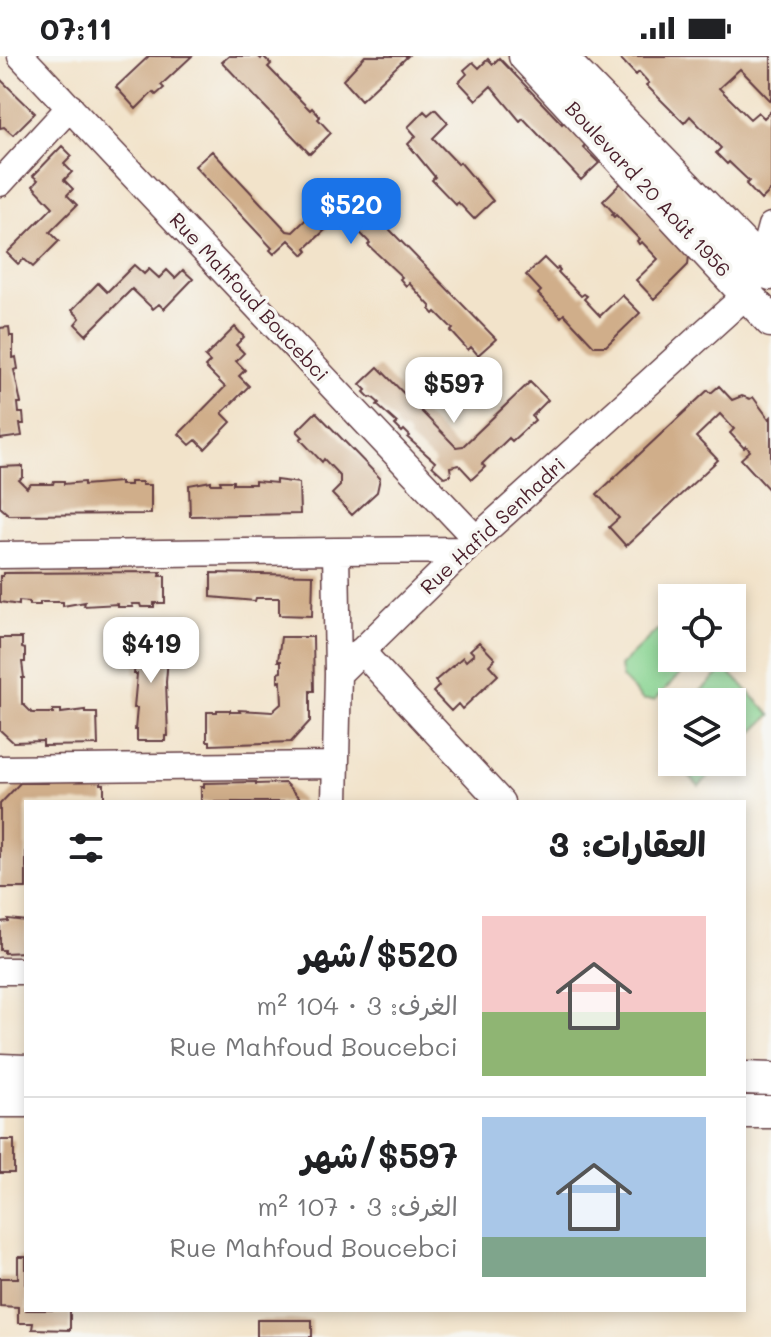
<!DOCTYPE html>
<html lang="ar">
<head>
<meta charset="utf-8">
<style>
	:root { --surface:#fff; --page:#f2f2f2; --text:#202124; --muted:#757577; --line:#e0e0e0; --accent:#1a73e8 }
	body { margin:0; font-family:Mali,"Playpen Sans Arabic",sans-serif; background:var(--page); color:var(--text); direction:rtl; height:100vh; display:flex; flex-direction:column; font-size:30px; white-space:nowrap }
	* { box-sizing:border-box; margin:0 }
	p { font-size:26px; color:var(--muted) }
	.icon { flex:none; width:44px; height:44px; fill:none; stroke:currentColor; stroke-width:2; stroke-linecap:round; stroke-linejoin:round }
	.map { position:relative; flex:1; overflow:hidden; direction:ltr }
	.details { position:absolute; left:24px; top:744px; width:722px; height:512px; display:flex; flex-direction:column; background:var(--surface); border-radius:0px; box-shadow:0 4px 12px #0003; direction:rtl }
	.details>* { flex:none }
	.buttons { position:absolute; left:658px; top:528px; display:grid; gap:16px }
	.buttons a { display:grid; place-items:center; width:88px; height:88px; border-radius:0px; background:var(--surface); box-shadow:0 4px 12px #0003; font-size:40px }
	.price { position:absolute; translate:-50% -68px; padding:0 18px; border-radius:16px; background:#fff; color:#222; font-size:26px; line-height:52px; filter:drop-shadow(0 2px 4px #0008) }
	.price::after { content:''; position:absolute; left:50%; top:48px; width:24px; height:18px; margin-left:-12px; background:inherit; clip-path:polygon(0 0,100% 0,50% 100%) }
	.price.on { background:var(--accent); color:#fff }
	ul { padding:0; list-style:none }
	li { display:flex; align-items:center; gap:24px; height:200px; padding:0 40px }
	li+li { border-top:2px solid var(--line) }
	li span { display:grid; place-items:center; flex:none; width:224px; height:160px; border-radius:0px; color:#555 }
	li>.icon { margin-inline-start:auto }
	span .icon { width:96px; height:96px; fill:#fffc; stroke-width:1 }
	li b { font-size:34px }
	h2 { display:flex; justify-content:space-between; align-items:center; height:96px; padding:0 40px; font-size:34px }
	.status { display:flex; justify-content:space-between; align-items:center; height:56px; padding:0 40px; background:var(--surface); direction:ltr }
	.status svg { height:22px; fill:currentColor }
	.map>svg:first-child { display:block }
</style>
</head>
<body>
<div class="status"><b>07:11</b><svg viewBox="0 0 49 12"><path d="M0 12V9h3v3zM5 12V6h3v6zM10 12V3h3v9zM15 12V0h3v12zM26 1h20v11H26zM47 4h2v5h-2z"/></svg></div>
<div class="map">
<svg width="771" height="1281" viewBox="0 0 771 1281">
	<rect width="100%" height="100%" fill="#f6f6f2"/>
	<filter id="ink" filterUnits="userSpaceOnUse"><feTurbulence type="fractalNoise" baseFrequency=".0125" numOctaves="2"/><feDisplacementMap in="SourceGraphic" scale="16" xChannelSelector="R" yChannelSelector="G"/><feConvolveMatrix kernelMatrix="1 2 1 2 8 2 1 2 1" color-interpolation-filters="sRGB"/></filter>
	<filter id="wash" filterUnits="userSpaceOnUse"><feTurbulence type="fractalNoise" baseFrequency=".006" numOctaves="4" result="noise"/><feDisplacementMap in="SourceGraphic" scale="32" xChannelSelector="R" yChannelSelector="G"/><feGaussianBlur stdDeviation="1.8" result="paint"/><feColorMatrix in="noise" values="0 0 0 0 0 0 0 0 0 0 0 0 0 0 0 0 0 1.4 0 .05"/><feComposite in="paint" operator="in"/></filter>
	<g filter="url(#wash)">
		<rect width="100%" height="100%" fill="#f2e3ca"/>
		<!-- green -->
		<path fill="#89d492" stroke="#6a7a5e" stroke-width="2" d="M657,574H670L672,576V602H689V609L655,644H643L622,622L620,610Z
			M725,612L771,659L732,697V646H689Z
			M676,706H723L699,730Z"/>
		<g id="blocks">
			<!-- building -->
			<path fill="#d0ae8a" d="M149,0H192L161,29L164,32L156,39L153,36L136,53L116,31Z
				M229,0H258L261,3L263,0L271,8L268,11L310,54L312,52L320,61L318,63L331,77L310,98L222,6Z
				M365,0H408L361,44L343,24Z
				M618,0H771V45L740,13L719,32L750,63L758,56L764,62L771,55V134L761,144L746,128L749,125L729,106L727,108L716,97L721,92L690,60L684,67L646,29L649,27L639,16L636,19Z
				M499,2L562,68L564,66L586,88L583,91L599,107L581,124L523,62L520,65L491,30L476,44L459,26L467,18L464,14L473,6L479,12L488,3L493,8Z
				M0,23L35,57L13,79L4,71L0,72Z
				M435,53L448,67L433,82L458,108L460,106L493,145L474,163L458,146L456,149L432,124L435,121L408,88L416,80L408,71L424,55L428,59Z
				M62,90L72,100L64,108L72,116L64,124L73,133L67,139L77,149L50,176L59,185L33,211L24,203L18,208L7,197L53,151L33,130L38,124L33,120Z
				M212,95L287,175L293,176L333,137L346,150L357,140L496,283L478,299L471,291L468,294L451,275L453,273L436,256L434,258L430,253L431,251L409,227L406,230L400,223L402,221L368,189L370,187L342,158L306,192L308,195L304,199L289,184L274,198L270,194L272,192L195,110Z
				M621,127L689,198L688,209L654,243L636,224L658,203L642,186L639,188L637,185L639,183L616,159L614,161L612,159L614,157L603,145Z
				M544,202L556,214L558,211L560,214L558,216L581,240L584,238L587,240L584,243L600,260L622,239L640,257L606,290H594L564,258L561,261L538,238L541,235L526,219Z
				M134,209L144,218L149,213L159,222L167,214L175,222L183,214L193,223L164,253L159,248L153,253L132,233L86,279L75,268L80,262L72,254L98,227L107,236Z
				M9,271L10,280H13V302L16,301L18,313L14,314L21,347H18L19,357H23L24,368H20L22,380L0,383V272Z
				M235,271L244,281L236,289L244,297L236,305L245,314L239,320L249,330L222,357L231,366L205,393L196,384L190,389L179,378L225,331L205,311L210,306L205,301Z
				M378,311L456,391L463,390L530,326L548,344L532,360L535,364L512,385L509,382L482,408L485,411L472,423L459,409L450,411L451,419L444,421L432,410L435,406L408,382L410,380L404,374L402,376L395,369L397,367L377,349L379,347L372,341L370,342L364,336L366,334L360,328Z
				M719,330L732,344L742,340L750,343L753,341L769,363L771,361V436L741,403L750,395L746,390L744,392L730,377L734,373L720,358L696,381L718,404L626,490L609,471L619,462L597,438L708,334L711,337Z
				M316,356L380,422L377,436L352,459L332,438L340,430V420L324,403L322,406L300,383L303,381L297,375Z
				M23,410V421L19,424L27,432L31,428H53L54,425H64V428L84,426V429L120,426V429H130V426H142V429H151V458L9,459L0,451V411Z
				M276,424L299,427L300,458L190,460L189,429L211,425V428H221L220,425H233V428H255V425L276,427Z
				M161,516L160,520H165V547H154V551H141L140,548H132L133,551H118V548L84,550L85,546L63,550V546H40V549H29V546L19,545V549L0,546V520H3V517Z
				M211,517L313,519L312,560L279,559V542H256L255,545L211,541Z
				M136,574H164V578H167L165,602H168L166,626L168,680H165V685H137V674H135L137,652H134L137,618H134L136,598H132Z
				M281,581H313L314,635H310V665L291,686L210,689V685H207V656H217V654H230V656H240L239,654L272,656L282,647L281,625L278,626V617L281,616V605H278Z
				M0,582H22V592L25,593V606H22L24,622H22V647L32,657H53V654H61V657L85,654V657H97L98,689L43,690V685L13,686L0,674Z
				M479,586L495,603L489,609L498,619L462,653L458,648L451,655L433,636L439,630L435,625L463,601L466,605L474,598L470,594Z
				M49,725H101V728H104V746H26V832H0V748L20,727H48Z
				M256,726V728L285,727L303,746H201V731H204V727Z
				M8,863L26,865V896L4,897V894H0V866L8,865Z
				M0,1084H14V1117H0Z
				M18,1201H26V1254H70V1274L32,1273L33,1267H18V1251L0,1250V1222H18Z
				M257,1264H312V1281H257Z"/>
		</g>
	</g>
	<g filter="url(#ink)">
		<use href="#blocks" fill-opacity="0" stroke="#633c43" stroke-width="2"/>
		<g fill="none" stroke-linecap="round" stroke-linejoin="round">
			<!-- minor casing -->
			<g stroke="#633c43" stroke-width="29">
				<path id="minor" d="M21,0L476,483
					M0,127L70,51
					M336,495L465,494
					M0,499L336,495L338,618
					M361,595L501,746
					M0,713L335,709
					M335,746L338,618L476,483L746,239L761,207L771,170
					M0,915H26"/>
			</g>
			<!-- tertiary casing -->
			<g stroke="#633c43" stroke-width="35">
				<path id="tertiary" d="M525,0L771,265
					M559,0L771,218
					M0,1014L26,1015
					M744,1022L771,1023
					M0,1045H26
					M744,1056H771"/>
			</g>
			<!-- minor -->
			<use href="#minor" stroke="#fff" stroke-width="26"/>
			<!-- tertiary -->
			<use href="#tertiary" stroke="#fff" stroke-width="32"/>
		</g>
	</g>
	<g text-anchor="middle" stroke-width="7" stroke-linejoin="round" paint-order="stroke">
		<!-- street labels -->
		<g font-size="20" fill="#4a1f2b" stroke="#f6f6f2">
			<text transform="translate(648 133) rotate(47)" y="7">Boulevard 20 Août 1956</text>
			<text transform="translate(249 241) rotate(47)" y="7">Rue Mahfoud Boucebci</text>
			<text transform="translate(493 470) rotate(-43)" y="7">Rue Hafid Senhadri</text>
		</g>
	</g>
</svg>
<div class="buttons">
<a><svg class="icon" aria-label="locate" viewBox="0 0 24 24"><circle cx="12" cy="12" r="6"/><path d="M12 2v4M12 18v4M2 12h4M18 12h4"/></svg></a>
<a><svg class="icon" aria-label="layers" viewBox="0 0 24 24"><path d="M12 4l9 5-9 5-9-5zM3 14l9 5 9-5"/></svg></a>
</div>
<b class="price on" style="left:351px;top:190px">$520</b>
<b class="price" style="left:454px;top:369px">$597</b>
<b class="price" style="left:151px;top:629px">$419</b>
<section class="details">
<h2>العقارات: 3<svg class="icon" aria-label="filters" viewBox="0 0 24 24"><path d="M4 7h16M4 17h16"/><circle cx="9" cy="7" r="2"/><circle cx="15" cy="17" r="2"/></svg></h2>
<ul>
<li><span style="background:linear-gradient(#f6c9c9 60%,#8fb573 0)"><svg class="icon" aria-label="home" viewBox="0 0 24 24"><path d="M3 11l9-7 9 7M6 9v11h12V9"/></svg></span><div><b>$520/شهر</b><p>الغرف: 3 · 104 m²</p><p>Rue Mahfoud Boucebci</p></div></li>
<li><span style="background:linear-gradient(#a9c7e8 75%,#7fa58c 0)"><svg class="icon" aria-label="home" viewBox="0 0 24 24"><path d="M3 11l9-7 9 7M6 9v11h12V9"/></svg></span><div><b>$597/شهر</b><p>الغرف: 3 · 107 m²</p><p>Rue Mahfoud Boucebci</p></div></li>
</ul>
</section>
</div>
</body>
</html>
